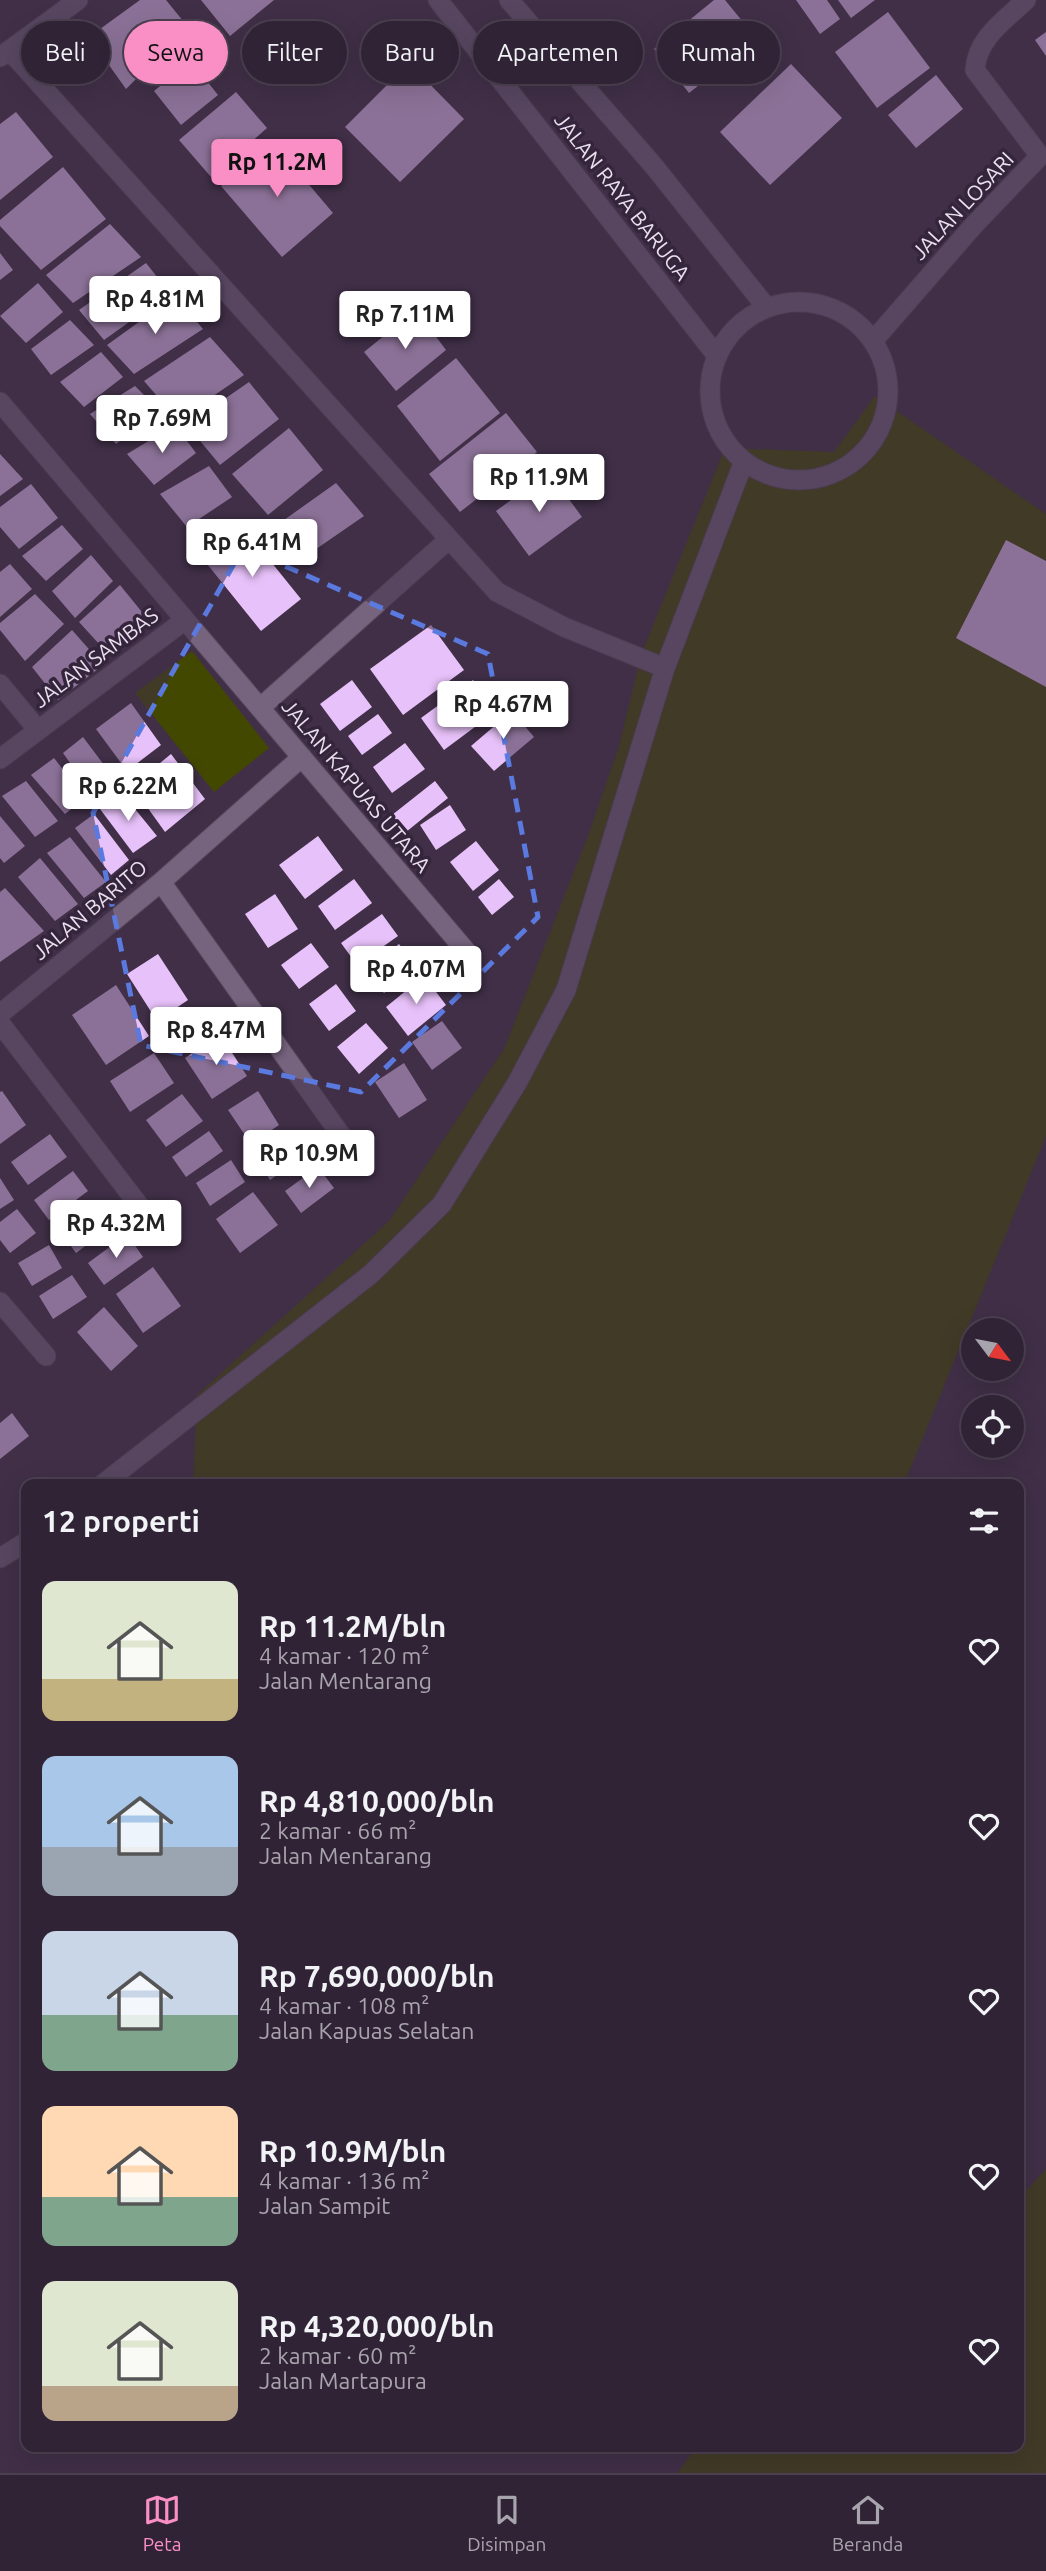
<!DOCTYPE html>
<html lang="id">
<head>
<meta charset="utf-8">
<style>
	:root { --surface:#302335; --page:#382b3d; --text:#f1f3f6; --muted:#a8a4ad; --line:#4b4050; --accent:#fa8fc6 }
	body { margin:0; font-family:Ubuntu,sans-serif; background:var(--page); color:var(--text); height:100vh; display:flex; flex-direction:column; font-size:26px; white-space:nowrap }
	* { box-sizing:border-box; margin:0 }
	p { font-size:23px; color:var(--muted) }
	.icon { flex:none; width:38px; height:38px; fill:none; stroke:currentColor; stroke-width:2; stroke-linecap:round; stroke-linejoin:round }
	.map { position:relative; flex:1; overflow:hidden }
	.sheet { position:absolute; left:21px; top:1479px; width:1003px; height:973px; display:flex; flex-direction:column; background:var(--surface); border-radius:14px; box-shadow:0 7px 28px #0002,0 0 0 2px var(--line) }
	.sheet>* { flex:none }
	.hud { position:absolute; left:21px; top:21px; width:1004px; height:63px; display:flex; gap:14px }
	.needle { width:46px; rotate:122deg }
	.tools { position:absolute; left:961px; top:1318px; display:grid; gap:14px }
	.tools a { display:grid; place-items:center; width:63px; height:63px; border-radius:50%; background:var(--surface); box-shadow:0 7px 28px #0002,0 0 0 2px var(--line); font-size:35px }
	.price { position:absolute; translate:-50% -60px; padding:0 16px; border-radius:7px; background:#fff; color:#222; font-size:23px; line-height:46px; filter:drop-shadow(0 2px 4px #0008) }
	.price::after { content:''; position:absolute; left:50%; top:42px; width:21px; height:16px; margin-left:-10px; background:inherit; clip-path:polygon(0 0,100% 0,50% 100%) }
	.price.current { background:var(--accent); color:#111 }
	ul { padding:0; list-style:none }
	li { display:flex; align-items:center; gap:21px; height:175px; padding:0 21px }
	li span { display:grid; place-items:center; flex:none; width:196px; height:140px; border-radius:14px; color:#555 }
	li>.icon { margin-inline-start:auto }
	span .icon { width:84px; height:84px; fill:#fffc; stroke-width:1 }
	li b { font-size:30px }
	h2 { display:flex; justify-content:space-between; align-items:center; height:84px; padding:0 21px; font-size:30px }
	.tag { padding:0 24px; border-radius:32px; background:var(--surface); box-shadow:0 7px 28px #0002,0 0 0 2px var(--line); font-size:24px; line-height:63px }
	.tag.current { background:var(--accent); color:#111 }
	.tabs { display:flex; justify-content:space-around; align-items:center; height:98px; border-top:2px solid var(--line); background:var(--surface); font-size:19px; color:var(--muted) }
	.tabs a { display:grid; justify-items:center; gap:4px }
	.tabs .current { color:var(--accent) }
	.map>svg:first-child { display:block }
</style>
</head>
<body>
<div class="map">
<svg width="1046" height="2473" viewBox="0 0 1046 2473">
	<rect width="100%" height="100%" fill="#402f47"/>
	<!-- green -->
	<path fill="#434800" d="M875,396L1046,514V1136L904,1484H193L197,1395L389,1221L504,1049L588,836L619,746L641,655L725,448L834,452Z
		M192,651L269,748L214,792L135,693Z
		M1046,2169V2473H677L697,2447L1018,2446L1019,2198Z"/>
	<!-- building -->
	<path fill="#e7c1f9" d="M140,0H166L188,27L126,89L89,37Z
		M201,0H274L230,36Z
		M714,0H725L757,39L689,93L654,49Z
		M796,0H827L840,19L820,34Z
		M838,0H875L851,18Z
		M888,12L930,68L877,108L835,52Z
		M1046,32V56L1035,40Z
		M191,61L218,95L181,125L154,91Z
		M409,63L464,119L400,182L345,127Z
		M791,64L842,118L770,185L720,132Z
		M936,75L963,109L916,148L888,115Z
		M236,92L267,128L211,177L179,140Z
		M16,112L53,157L0,200V124Z
		M272,141L333,213L282,257L221,186Z
		M63,167L106,219L41,270L0,226V220Z
		M110,224L141,257L73,303L46,275Z
		M0,253L13,270L0,280Z
		M146,263L170,293L104,340L79,310Z
		M38,283L63,312L26,343L0,316Z
		M175,296L203,329L134,374L107,345Z
		M416,310L446,350L396,391L364,352Z
		M70,320L94,345L51,375L31,349Z
		M210,337L244,375L178,420L144,381Z
		M101,352L123,377L84,407L60,382Z
		M456,358L500,413L440,461L397,406Z
		M249,382L279,419L220,465L187,425Z
		M135,386L160,411L116,444L90,414Z
		M506,413L537,452L460,512L429,474Z
		M175,425L196,453L154,485L127,454Z
		M289,428L323,470L268,515L232,474Z
		M0,454L23,479L0,496Z
		M209,466L232,497L187,527L160,494Z
		M549,472L582,517L529,556L496,511Z
		M336,483L364,516L306,556L277,525Z
		M31,484L58,518L19,549L0,527V507Z
		M62,525L83,549L46,581L22,556Z
		M243,527L301,599L261,631L203,559Z
		M1006,540L1046,561V687L956,638Z
		M91,555L113,581L75,618L52,591Z
		M10,564L32,589L0,617V572Z
		M120,585L150,622L110,656L79,622Z
		M35,594L64,624L25,661L0,630V623Z
		M431,625L464,670L403,715L370,669Z
		M72,630L103,665L58,700L32,667Z
		M352,680L372,707L340,731L320,704Z
		M473,680L495,712L444,750L421,718Z
		M131,703L161,745L127,771L96,729Z
		M512,711L534,737L494,771L471,746Z
		M378,714L392,733L362,755L348,736Z
		M83,737L113,777L92,794L63,753Z
		M405,743L425,769L392,793L373,767Z
		M171,754L205,799L165,832L132,786Z
		M54,758L85,798L65,814L31,775Z
		M26,781L58,821L35,837L2,796Z
		M435,781L448,798L406,832L392,815Z
		M122,793L157,836L133,853L100,809Z
		M450,805L466,830L436,850L420,825Z
		M94,814L129,860L111,875L75,828Z
		M0,816L25,846L4,863L0,858Z
		M318,836L343,870L305,899L279,865Z
		M70,837L106,882L84,898L47,853Z
		M476,841L499,870L473,891L450,862Z
		M40,858L78,904L55,921L18,877Z
		M354,879L372,903L335,930L318,906Z
		M499,879L514,897L492,915L478,897Z
		M5,888L44,931L0,962V892Z
		M275,894L298,929L268,948L245,914Z
		M382,914L398,936L357,965L341,943Z
		M311,943L329,967L299,989L281,965Z
		M399,944L417,967L384,993L366,970Z
		M158,954L188,1000L157,1021L127,974Z
		M424,976L446,1005L408,1036L386,1007Z
		M336,984L356,1011L329,1031L309,1004Z
		M116,985L149,1036L106,1065L72,1015Z
		M442,1021L462,1048L432,1070L412,1042Z
		M366,1023L388,1048L359,1074L337,1047Z
		M220,1034L247,1076L212,1099L185,1058Z
		M154,1053L174,1083L130,1112L110,1081Z
		M404,1063L427,1100L399,1118L375,1082Z
		M2,1091L26,1125L0,1144V1092Z
		M258,1091L279,1125L251,1144L228,1110Z
		M182,1094L203,1121L166,1147L146,1120Z
		M209,1131L223,1151L186,1177L172,1157Z
		M50,1134L67,1157L28,1185L11,1162Z
		M293,1136L306,1155L270,1180L257,1159Z
		M231,1160L245,1182L210,1206L196,1183Z
		M318,1167L334,1188L301,1213L285,1191Z
		M73,1171L88,1191L49,1220L34,1200Z
		M0,1178L14,1200L0,1209Z
		M253,1192L278,1225L240,1253L216,1219Z
		M95,1200L113,1225L76,1253L58,1228Z
		M17,1209L36,1233L10,1253L0,1240V1222Z
		M127,1234L143,1257L104,1285L88,1263Z
		M49,1245L62,1268L32,1286L18,1263Z
		M153,1267L181,1306L143,1333L116,1294Z
		M72,1275L87,1297L53,1319L39,1296Z
		M104,1307L138,1346L111,1371L77,1332Z
		M12,1413L29,1436L0,1459V1423Z"/>
	<g fill="none" stroke-linecap="round" stroke-linejoin="round">
		<!-- minor casing -->
		<g stroke="#594b5f" stroke-width="21">
			<path id="minor" d="M438,0L717,356
				M509,0L653,165L767,308
				M9,50L497,592L564,627L665,668
				M0,57L78,0
				M710 391a89 89 0 1 1 178 0a89 89 0 1 1-178 0Z
				M873,341L974,225L1040,156L975,70C977,38 1005,20 1026,0
				M0,402L260,708
				M448,540L260,708L471,957
				M0,684L38,730
				M0,759L185,620
				M161,882L348,1145
				M0,1014L161,882L302,757
				M0,1023L157,1229
				M0,1302L46,1356
				M103,1484L371,1274L442,1204L517,1083L566,990L665,668L744,461
				M0,1558L26,1542"/>
		</g>
		<!-- minor -->
		<use href="#minor" stroke="#76637e" stroke-width="19"/>
	</g>
	<!-- marked area -->
	<path d="M0 0H1046V2473H0ZM243,548L488,654L538,917L361,1092L141,1045L93,813Z" fill="#402f47" fill-opacity=".55" fill-rule="evenodd"/>
	<path fill="none" stroke="#5b7adf" stroke-width="5" stroke-dasharray="14 9" stroke-linejoin="round" d="M243,548L488,654L538,917L361,1092L141,1045L93,813Z"/>
	<g text-anchor="middle" stroke-width="7" stroke-linejoin="round" paint-order="stroke">
		<!-- street labels -->
		<g font-size="21" fill="#ebe0ef" stroke="#35253c">
			<text transform="translate(622 197) rotate(52)" y="7">JALAN RAYA BARUGA</text>
			<text transform="translate(963 206) rotate(-47)" y="7">JALAN LOSARI</text>
			<text transform="translate(96 658) rotate(-37)" y="7">JALAN SAMBAS</text>
			<text transform="translate(356 786) rotate(50)" y="7">JALAN KAPUAS UTARA</text>
			<text transform="translate(90 910) rotate(-40)" y="7">JALAN BARITO</text>
		</g>
	</g>
</svg>
<div class="tools">
<a><svg class="needle" viewBox="-14 -14 28 28"><path d="M0-13l5 13h-10z" fill="#e53935"/><path d="M0 13l5-13h-10z" fill="#a8a4ad"/></svg></a>
<a><svg class="icon" aria-label="locate" viewBox="0 0 24 24"><circle cx="12" cy="12" r="6"/><path d="M12 2v4M12 18v4M2 12h4M18 12h4"/></svg></a>
</div>
<b class="price current" style="left:277px;top:199px">Rp 11.2M</b>
<b class="price" style="left:155px;top:336px">Rp 4.81M</b>
<b class="price" style="left:405px;top:351px">Rp 7.11M</b>
<b class="price" style="left:162px;top:455px">Rp 7.69M</b>
<b class="price" style="left:539px;top:514px">Rp 11.9M</b>
<b class="price" style="left:252px;top:579px">Rp 6.41M</b>
<b class="price" style="left:503px;top:741px">Rp 4.67M</b>
<b class="price" style="left:128px;top:823px">Rp 6.22M</b>
<b class="price" style="left:416px;top:1006px">Rp 4.07M</b>
<b class="price" style="left:216px;top:1067px">Rp 8.47M</b>
<b class="price" style="left:309px;top:1190px">Rp 10.9M</b>
<b class="price" style="left:116px;top:1260px">Rp 4.32M</b>
<div class="hud">
<a class="tag">Beli</a>
<a class="tag current">Sewa</a>
<a class="tag">Filter</a>
<a class="tag">Baru</a>
<a class="tag">Apartemen</a>
<a class="tag">Rumah</a>
</div>
<section class="sheet">
<h2>12 properti<svg class="icon" aria-label="filters" viewBox="0 0 24 24"><path d="M4 7h16M4 17h16"/><circle cx="9" cy="7" r="2"/><circle cx="15" cy="17" r="2"/></svg></h2>
<ul>
<li><span style="background:linear-gradient(#dfe7d0 70%,#c2b280 0)"><svg class="icon" aria-label="home" viewBox="0 0 24 24"><path d="M3 11l9-7 9 7M6 9v11h12V9"/></svg></span><div><b>Rp 11.2M/bln</b><p>4 kamar · 120 m²</p><p>Jalan Mentarang</p></div><svg class="icon" aria-label="heart" viewBox="0 0 24 24"><path d="M12 20l-8-8c-3-5 5-10 8-4 3-6 11-1 8 4z"/></svg></li>
<li><span style="background:linear-gradient(#a9c7e8 65%,#9aa5b1 0)"><svg class="icon" aria-label="home" viewBox="0 0 24 24"><path d="M3 11l9-7 9 7M6 9v11h12V9"/></svg></span><div><b>Rp 4,810,000/bln</b><p>2 kamar · 66 m²</p><p>Jalan Mentarang</p></div><svg class="icon" aria-label="heart" viewBox="0 0 24 24"><path d="M12 20l-8-8c-3-5 5-10 8-4 3-6 11-1 8 4z"/></svg></li>
<li><span style="background:linear-gradient(#c9d6e8 60%,#7fa58c 0)"><svg class="icon" aria-label="home" viewBox="0 0 24 24"><path d="M3 11l9-7 9 7M6 9v11h12V9"/></svg></span><div><b>Rp 7,690,000/bln</b><p>4 kamar · 108 m²</p><p>Jalan Kapuas Selatan</p></div><svg class="icon" aria-label="heart" viewBox="0 0 24 24"><path d="M12 20l-8-8c-3-5 5-10 8-4 3-6 11-1 8 4z"/></svg></li>
<li><span style="background:linear-gradient(#ffd9b3 65%,#7fa58c 0)"><svg class="icon" aria-label="home" viewBox="0 0 24 24"><path d="M3 11l9-7 9 7M6 9v11h12V9"/></svg></span><div><b>Rp 10.9M/bln</b><p>4 kamar · 136 m²</p><p>Jalan Sampit</p></div><svg class="icon" aria-label="heart" viewBox="0 0 24 24"><path d="M12 20l-8-8c-3-5 5-10 8-4 3-6 11-1 8 4z"/></svg></li>
<li><span style="background:linear-gradient(#dfe7d0 75%,#b9a48a 0)"><svg class="icon" aria-label="home" viewBox="0 0 24 24"><path d="M3 11l9-7 9 7M6 9v11h12V9"/></svg></span><div><b>Rp 4,320,000/bln</b><p>2 kamar · 60 m²</p><p>Jalan Martapura</p></div><svg class="icon" aria-label="heart" viewBox="0 0 24 24"><path d="M12 20l-8-8c-3-5 5-10 8-4 3-6 11-1 8 4z"/></svg></li>
</ul>
</section>
</div>
<nav class="tabs">
<a class="current"><svg class="icon" aria-label="map" viewBox="0 0 24 24"><path d="M3 6l6-2 6 2 6-2v14l-6 2-6-2-6 2zM9 4v14M15 6v14"/></svg>Peta</a>
<a><svg class="icon" aria-label="saved" viewBox="0 0 24 24"><path d="M7 4h10v16l-5-4-5 4z"/></svg>Disimpan</a>
<a><svg class="icon" aria-label="home" viewBox="0 0 24 24"><path d="M3 11l9-7 9 7M6 9v11h12V9"/></svg>Beranda</a>
</nav>
</body>
</html>
